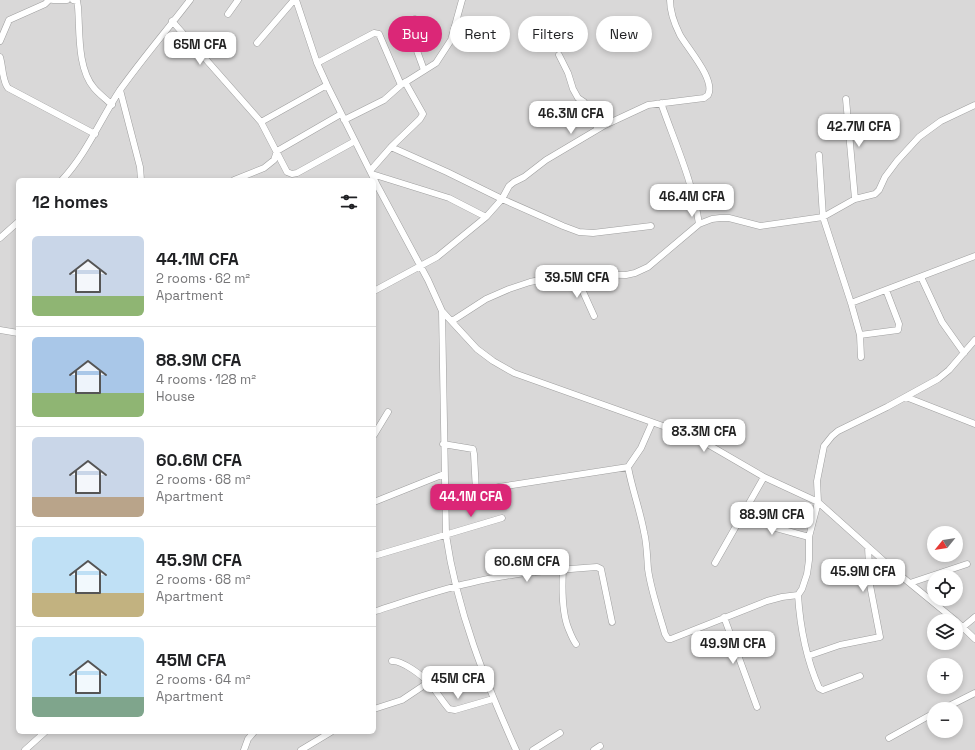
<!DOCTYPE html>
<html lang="en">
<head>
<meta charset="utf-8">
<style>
	:root { --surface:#fff; --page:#f2f2f2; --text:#202124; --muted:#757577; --line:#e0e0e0; --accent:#db2777 }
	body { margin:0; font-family:"Space Grotesk",sans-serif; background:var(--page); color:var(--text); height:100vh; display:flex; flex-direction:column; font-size:15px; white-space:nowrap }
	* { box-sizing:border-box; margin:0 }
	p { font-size:13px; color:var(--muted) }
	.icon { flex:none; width:22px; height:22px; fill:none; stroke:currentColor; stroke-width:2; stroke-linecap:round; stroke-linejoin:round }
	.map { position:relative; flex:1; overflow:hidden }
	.drawer { position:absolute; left:16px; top:178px; width:360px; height:556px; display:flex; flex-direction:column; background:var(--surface); border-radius:6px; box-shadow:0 2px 6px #0003 }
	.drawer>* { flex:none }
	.top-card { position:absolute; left:388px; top:16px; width:380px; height:36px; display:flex; gap:8px }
	.needle { width:26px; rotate:240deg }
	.tools { position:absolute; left:927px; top:526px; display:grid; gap:8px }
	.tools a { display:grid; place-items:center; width:36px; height:36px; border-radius:50%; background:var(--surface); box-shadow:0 2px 6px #0003; font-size:20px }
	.price { position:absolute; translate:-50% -34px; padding:0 9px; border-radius:8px; background:#fff; color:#222; font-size:13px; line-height:26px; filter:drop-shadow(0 1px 2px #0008) }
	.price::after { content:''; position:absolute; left:50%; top:24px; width:12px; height:9px; margin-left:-6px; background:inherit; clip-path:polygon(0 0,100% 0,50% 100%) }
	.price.active { background:var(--accent); color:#fff }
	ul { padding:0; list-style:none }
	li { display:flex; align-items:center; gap:12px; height:100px; padding:0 16px }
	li+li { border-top:1px solid var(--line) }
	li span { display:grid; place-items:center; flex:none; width:112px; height:80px; border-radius:6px; color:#555 }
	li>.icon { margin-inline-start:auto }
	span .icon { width:48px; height:48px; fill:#fffc; stroke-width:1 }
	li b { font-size:17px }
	h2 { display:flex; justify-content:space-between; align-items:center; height:48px; padding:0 16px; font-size:17px }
	.pill { padding:0 14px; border-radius:18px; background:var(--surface); box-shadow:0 2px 6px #0003; font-size:14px; line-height:36px }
	.pill.active { background:var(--accent); color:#fff }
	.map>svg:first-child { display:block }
</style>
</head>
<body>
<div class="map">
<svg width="975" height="750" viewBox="0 0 975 750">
	<rect width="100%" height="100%" fill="#ebe8e1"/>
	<!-- residential -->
	<path fill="#d9d8d8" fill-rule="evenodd" d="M0,0H975V750H0ZM18,180H374V732H18ZM934,533H956V555H934ZM934,577H956V599H934ZM934,621H956V643H934ZM934,665H956V687H934ZM934,709H956V731H934Z"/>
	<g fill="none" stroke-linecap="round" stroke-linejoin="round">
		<!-- minor casing -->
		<g stroke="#9f9f9f" stroke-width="7">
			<path id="minor" d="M53,0H67
				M73,0L77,1L78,7C80,31 77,68 94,88C99,94 106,99 112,105
				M296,0L317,63L327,85L378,187L428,280L442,311L477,349L493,361L514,373L677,431L709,445L764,477L818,502L895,571L956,621
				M228,14L238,0
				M415,19L409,29L424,70
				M172,21L261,122L287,172L292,174L297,173L355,141
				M0,41L9,20L45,4L49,0
				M257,43L294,0
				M559,55L568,73L573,89L578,98L584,102L598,129
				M0,57C3,67 2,80 8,88L95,134
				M317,63L374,33L379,34L401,85
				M120,90L140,167L141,180
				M846,99L855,199
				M661,103C675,143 693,182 699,224
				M344,120L384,100L401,85L436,63L451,40L462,0
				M261,122L327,85
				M391,147L447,172L502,199L563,226L579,232L593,233L651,226
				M819,155L823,217L851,303L860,335L861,357
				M370,171L391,147L420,119L423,114L405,82
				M372,174L449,198L486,217
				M62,180C87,153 100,120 120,90C142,59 167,30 190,0
				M234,180L264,168L274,160L277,151L341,114
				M0,238L18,222
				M575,274L594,316
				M921,277L942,322L964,353
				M374,291L437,257L486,217L502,199L509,186L514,182L524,177L546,160L605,125L648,105L704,98L708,95C716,80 688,49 680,35C675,25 670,12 670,0
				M851,303L975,256
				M442,311L446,535C457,611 485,681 516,750
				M452,321L486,299L509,289L530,282L554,277L575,274L626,275L635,273L648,267L699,224L712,219L720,218H729L760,226L823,217L855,199L875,194L879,190L885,177L897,161L919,137L941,121L975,105
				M0,330L18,333
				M860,335L898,330L899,324L886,290
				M906,397L975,424
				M652,423L641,448L628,467C632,489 640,510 644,532C647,544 647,556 648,569C651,591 659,613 665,634L668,639H671L767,601L782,597L798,595L802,589L807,574L809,560V537L818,502L817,481L824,446L832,436L838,431L887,407L938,379L949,370L975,340
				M374,435L388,412
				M443,444L473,449L474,454L476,492
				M445,499L499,487L628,467
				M374,502L444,474
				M746,511L776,528L809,537
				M374,556L502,518
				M715,563L764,477
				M563,569C562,587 562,614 569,630C571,635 573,640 576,644
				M910,583L967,564
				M798,595C800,627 806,658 819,688L823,690L860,676
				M376,611C407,601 438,590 470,583C511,573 554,570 597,567L601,569L612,622
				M724,617L757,707
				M956,621L975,639
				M963,627L975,617
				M808,656L840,645L880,637L870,585L868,547
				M392,661C402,660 423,676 430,684C437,692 442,701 449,709L455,710L493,699
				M374,709L402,700L429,682
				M943,709L975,693
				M889,738L934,713
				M25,750L45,732
				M244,750L248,739L254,732
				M301,750L331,732
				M533,750L560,733
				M594,750L600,746"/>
		</g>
		<!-- minor -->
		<use href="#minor" stroke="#fff" stroke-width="6"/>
	</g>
</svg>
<div class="tools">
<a><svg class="needle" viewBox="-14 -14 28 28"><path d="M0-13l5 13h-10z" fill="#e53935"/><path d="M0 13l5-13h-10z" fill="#757577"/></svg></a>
<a><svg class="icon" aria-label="locate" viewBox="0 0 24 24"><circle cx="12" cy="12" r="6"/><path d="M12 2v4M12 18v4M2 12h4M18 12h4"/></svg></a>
<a><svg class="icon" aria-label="layers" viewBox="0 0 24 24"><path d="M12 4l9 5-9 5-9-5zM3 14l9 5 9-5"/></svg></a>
<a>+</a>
<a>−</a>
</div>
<b class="price" style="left:200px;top:66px">65M CFA</b>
<b class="price" style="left:571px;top:135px">46.3M CFA</b>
<b class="price" style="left:859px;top:148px">42.7M CFA</b>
<b class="price" style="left:692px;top:218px">46.4M CFA</b>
<b class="price" style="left:577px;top:299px">39.5M CFA</b>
<b class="price" style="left:704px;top:453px">83.3M CFA</b>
<b class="price active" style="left:471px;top:518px">44.1M CFA</b>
<b class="price" style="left:772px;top:536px">88.9M CFA</b>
<b class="price" style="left:527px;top:583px">60.6M CFA</b>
<b class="price" style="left:863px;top:593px">45.9M CFA</b>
<b class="price" style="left:733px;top:665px">49.9M CFA</b>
<b class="price" style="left:458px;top:700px">45M CFA</b>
<div class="top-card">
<a class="pill active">Buy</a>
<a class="pill">Rent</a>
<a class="pill">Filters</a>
<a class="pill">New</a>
</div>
<section class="drawer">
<h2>12 homes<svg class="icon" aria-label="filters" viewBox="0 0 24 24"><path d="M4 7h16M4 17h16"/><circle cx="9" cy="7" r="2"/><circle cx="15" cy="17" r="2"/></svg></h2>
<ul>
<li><span style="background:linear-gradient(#c9d6e8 75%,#8fb573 0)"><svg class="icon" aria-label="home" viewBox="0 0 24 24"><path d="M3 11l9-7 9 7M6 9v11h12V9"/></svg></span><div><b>44.1M CFA</b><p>2 rooms · 62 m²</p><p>Apartment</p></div></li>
<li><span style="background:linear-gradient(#a9c7e8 70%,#8fb573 0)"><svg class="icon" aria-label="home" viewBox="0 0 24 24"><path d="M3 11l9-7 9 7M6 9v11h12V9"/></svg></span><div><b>88.9M CFA</b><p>4 rooms · 128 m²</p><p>House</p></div></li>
<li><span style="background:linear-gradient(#c9d6e8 75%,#b9a48a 0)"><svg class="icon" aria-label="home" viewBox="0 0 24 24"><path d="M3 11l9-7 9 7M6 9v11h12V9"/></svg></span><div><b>60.6M CFA</b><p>2 rooms · 68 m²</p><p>Apartment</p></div></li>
<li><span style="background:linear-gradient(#bfe0f5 70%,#c2b280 0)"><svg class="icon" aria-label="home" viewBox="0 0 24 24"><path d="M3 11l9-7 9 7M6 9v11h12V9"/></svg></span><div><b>45.9M CFA</b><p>2 rooms · 68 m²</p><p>Apartment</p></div></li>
<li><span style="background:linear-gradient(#bfe0f5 75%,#7fa58c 0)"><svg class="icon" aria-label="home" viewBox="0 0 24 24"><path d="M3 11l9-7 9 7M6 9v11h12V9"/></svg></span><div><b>45M CFA</b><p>2 rooms · 64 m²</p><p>Apartment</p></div></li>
</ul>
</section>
</div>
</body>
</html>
